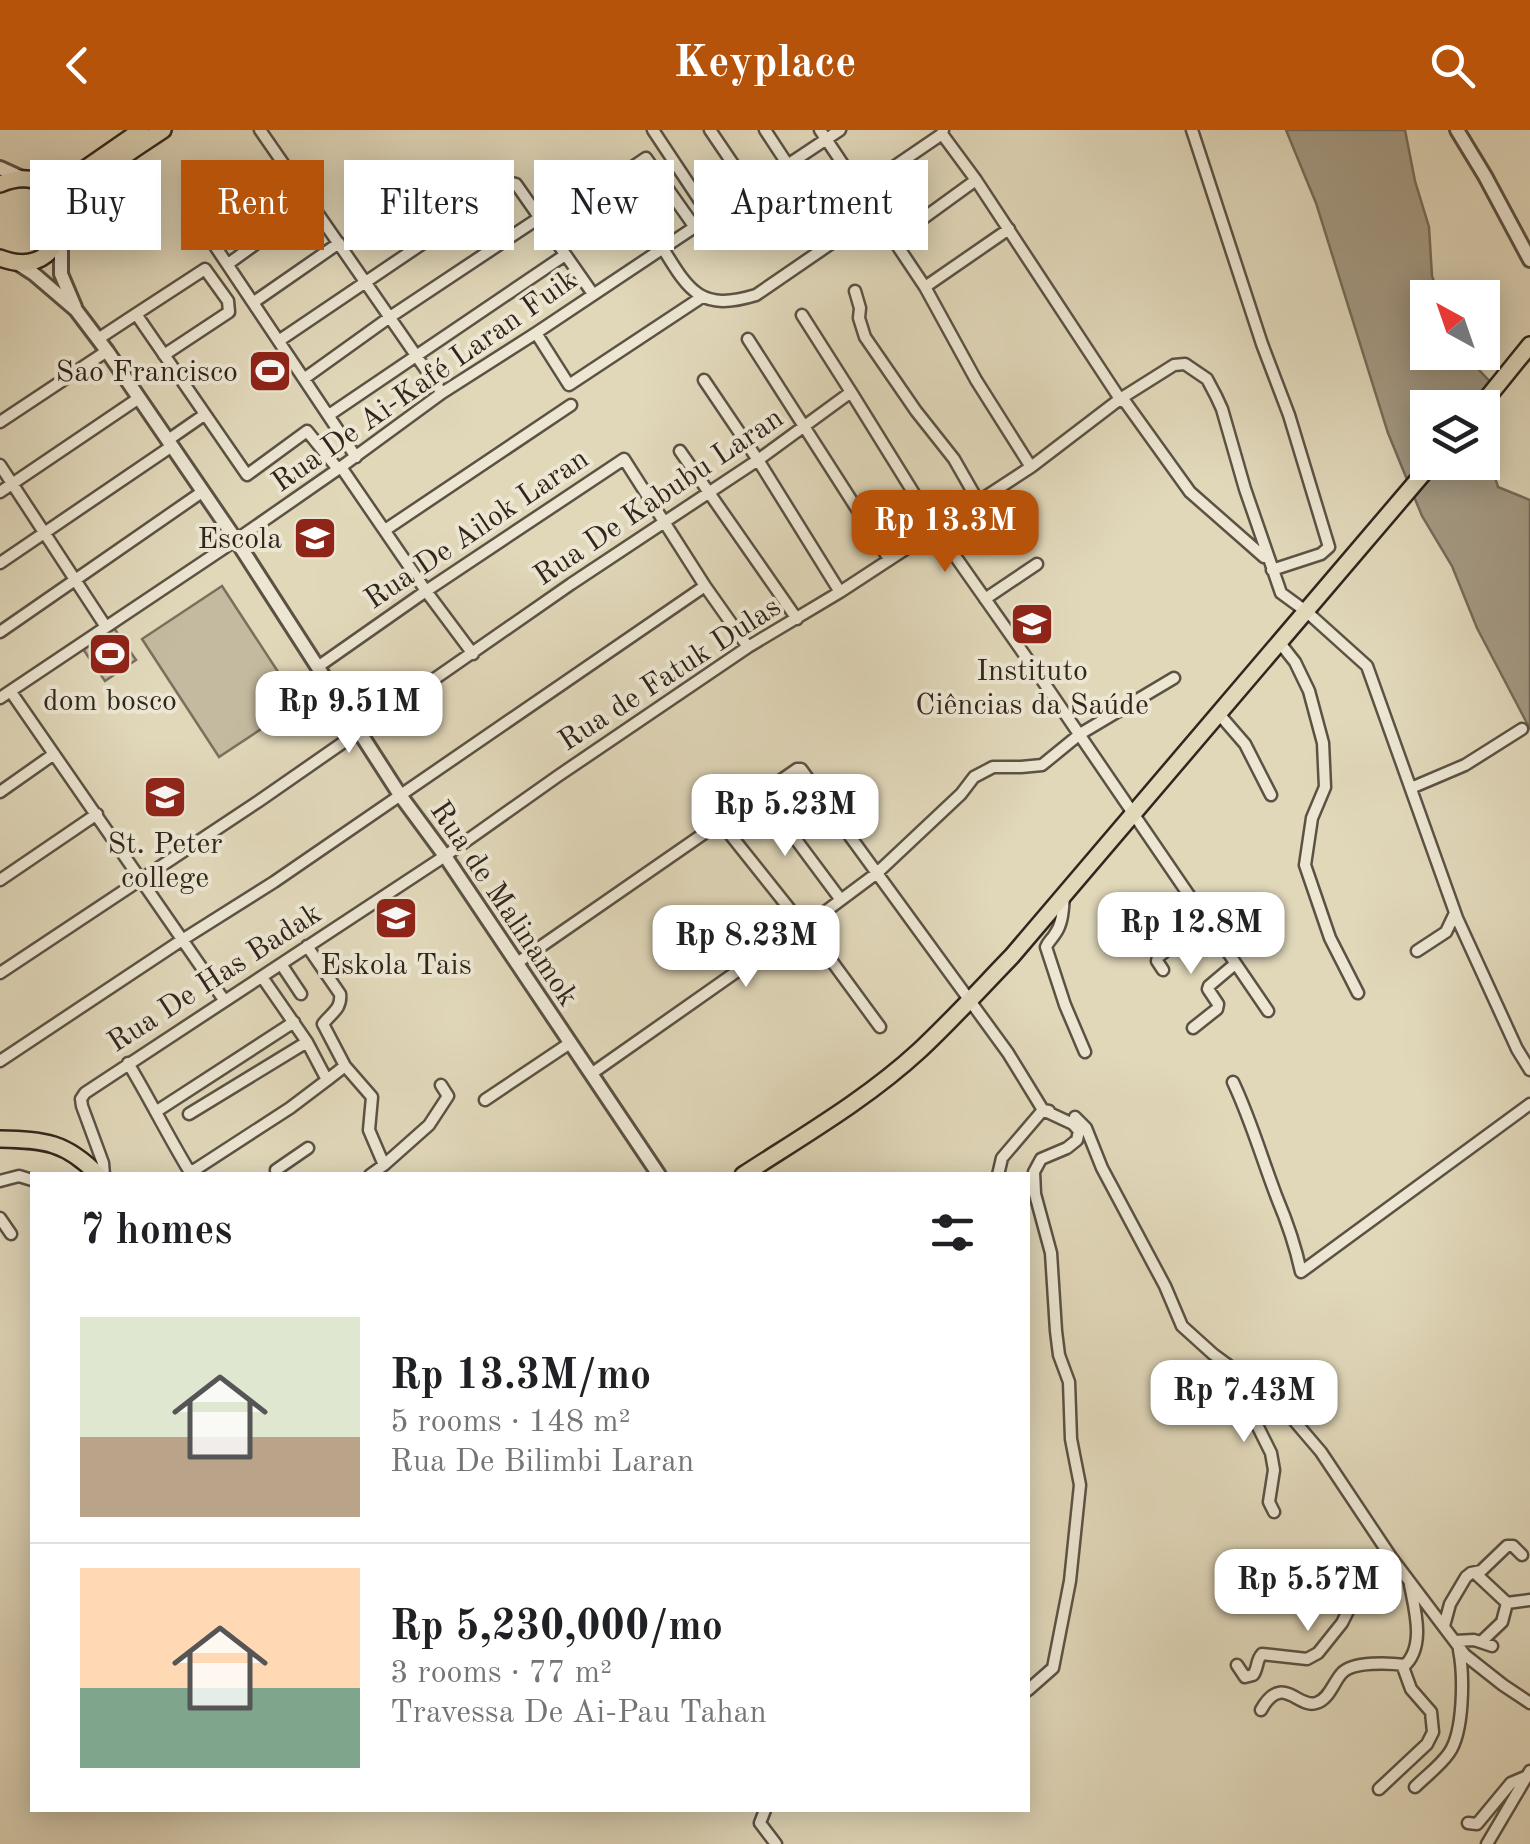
<!DOCTYPE html>
<html lang="en">
<head>
<meta charset="utf-8">
<style>
	:root { --surface:#fff; --page:#f6f6f6; --text:#202124; --muted:#757577; --line:#e0e0e0; --accent:#b45309 }
	body { margin:0; font-family:"Old Standard TT",serif; background:var(--page); color:var(--text); height:100vh; display:flex; flex-direction:column; font-size:38px; white-space:nowrap }
	* { box-sizing:border-box; margin:0 }
	p { font-size:32px; color:var(--muted) }
	.icon { flex:none; width:55px; height:55px; fill:none; stroke:currentColor; stroke-width:2; stroke-linecap:round; stroke-linejoin:round }
	.map { position:relative; flex:1; overflow:hidden }
	.drawer { position:absolute; left:30px; top:1042px; width:1000px; height:640px; display:flex; flex-direction:column; background:var(--surface); border-radius:0px; box-shadow:0 5px 25px #0003 }
	.drawer>* { flex:none }
	.banner { position:absolute; left:30px; top:30px; width:1000px; height:90px; display:flex; gap:20px }
	.needle { width:65px; rotate:320deg }
	.tools { position:absolute; left:1410px; top:150px; display:grid; gap:20px }
	.tools a { display:grid; place-items:center; width:90px; height:90px; border-radius:0px; background:var(--surface); box-shadow:0 5px 25px #0003; font-size:50px }
	.price { position:absolute; translate:-50% -85px; padding:0 22px; border-radius:20px; background:#fff; color:#222; font-size:32px; line-height:65px; filter:drop-shadow(0 2px 5px #0008) }
	.price::after { content:''; position:absolute; left:50%; top:60px; width:30px; height:22px; margin-left:-15px; background:inherit; clip-path:polygon(0 0,100% 0,50% 100%) }
	.price.selected { background:var(--accent); color:#fff }
	ul { padding:0; list-style:none }
	li { display:flex; align-items:center; gap:30px; height:250px; padding:0 50px }
	li+li { border-top:2px solid var(--line) }
	li span { display:grid; place-items:center; flex:none; width:280px; height:200px; border-radius:0px; color:#555 }
	li>.icon { margin-inline-start:auto }
	span .icon { width:120px; height:120px; fill:#fffc; stroke-width:1 }
	li b { font-size:42px }
	h2 { display:flex; justify-content:space-between; align-items:center; height:120px; padding:0 50px; font-size:42px }
	.pill { padding:0 35px; border-radius:0px; background:var(--surface); box-shadow:0 5px 25px #0003; font-size:35px; line-height:90px }
	.pill.selected { background:var(--accent); color:#fff }
	header { display:flex; justify-content:space-between; align-items:center; height:130px; padding:0 50px; background:var(--accent); color:#fff; font-size:45px; font-weight:600 }
	.map>svg:first-child { display:block }
</style>
</head>
<body>
<header><svg class="icon" aria-label="back" viewBox="0 0 24 24"><path d="M15 5l-7 7 7 7"/></svg>Keyplace<svg class="icon" aria-label="search" viewBox="0 0 24 24"><circle cx="10" cy="10" r="6"/><path d="M15 15l6 6"/></svg></header>
<div class="map">
<svg width="1530" height="1714" viewBox="0 0 1530 1714">
	<rect width="100%" height="100%" fill="#e1d8ba"/>
	<filter id="stains"><feTurbulence type="fractalNoise" baseFrequency=".002" numOctaves="4"/><feColorMatrix values="0 0 0 0 .2 0 0 0 0 .09 0 0 0 0 .02 0 0 0 .5 -.17"/></filter>
	<radialGradient id="worn" r=".72"><stop offset=".6" stop-color="#630" stop-opacity="0"/><stop offset="1" stop-color="#630" stop-opacity=".3"/></radialGradient>
	<!-- green -->
	<path fill="#c3ba9f" stroke="#7a705e" stroke-width="2.5" d="M222,456L299,574L219,627L142,509Z
		M114,498L136,530L105,551L83,519Z"/>
	<!-- water -->
	<path fill="#a59b85" stroke="#766c5b" stroke-width="2.5" d="M1286,0H1405L1415,51L1429,97L1432,146L1439,167L1428,168V222L1463,223L1496,258L1483,307L1482,278H1428V332H1482L1483,310L1498,357L1530,370V599L1477,498L1452,436L1422,386L1388,303L1316,73Z"/>
	<g fill="none" stroke-linecap="round" stroke-linejoin="round">
		<!-- minor casing -->
		<g stroke="#5c5244" stroke-width="15">
			<path id="minor" d="M260,0L442,263
				M653,0L710,86
				M710,0L750,59
				M765,0L788,35
				M820,0L925,157L976,250L1031,337
				M943,0L942,4L976,50L1120,269L1126,273L1190,362L1264,427
				M1192,0L1262,214L1289,285L1329,417L1321,424L1272,440
				M290,42L205,101L356,327
				M860,60L942,4
				M545,96L646,28L694,96
				M892,111L976,50
				M662,117C689,161 700,182 756,165L874,84
				M228,134L312,73
				M925,157L1009,99
				M855,161L860,178L859,188L865,207L916,281L954,329L978,371
				M254,172L339,113
				M136,184L205,139L228,171L229,182L164,225
				M802,185L851,262
				M536,203L569,255L702,167
				M98,209L136,184L247,345L307,301L338,339
				M748,209L889,429
				M280,210L512,53L516,54L593,164
				M305,248L390,187L539,88
				M704,250L758,330L840,462
				M329,285L565,125
				M0,292L107,221
				M168,310L204,285
				M680,321L797,489
				M0,335L106,497
				M341,337L426,461L473,524
				M0,362L139,268
				M385,400L571,275
				M0,433L172,316
				M985,469L1037,434
				M0,502L202,362
				M1280,513L1295,532L1309,561L1323,613L1325,657L1312,688L1305,735L1330,808L1358,863
				M319,536L426,461L624,329L705,456L748,517
				M11,562L224,870
				M0,568L236,410L341,337L442,263L536,203L840,0
				M1219,584L1245,614L1271,665
				M1411,658L1465,635L1522,599
				M0,662L54,624
				M762,664L841,770
				M721,693L804,797
				M0,750L97,684
				M1064,765C1063,778 1063,793 1055,804C1052,809 1048,812 1046,817L1065,875L1085,922
				M806,796L880,897
				M307,816L340,864C342,879 331,883 323,894L345,936
				M1417,821L1446,802L1455,783
				M517,833L797,639H801L1008,923L1043,980L1073,994L1079,1001L1077,1010L1067,1018L1041,1029L1034,1042L1035,1064L1051,1123L1056,1201L1059,1225L1069,1252L1071,1309L1080,1355L1070,1451L1053,1538L1028,1560
				M281,834L301,864
				M1163,840L1157,831L1158,827C1175,815 1186,801 1205,790
				M0,843L259,671L571,454L758,330L851,262L936,399L1038,544L1268,881
				M262,847L307,912L327,950L345,936L372,967L369,1000L384,1035L370,1045
				M1193,898L1217,879L1218,874L1208,859L1209,856L1235,834
				M0,931L182,810L274,752L705,456
				M128,933C149,968 167,1004 188,1039L193,1041L290,978L327,950
				M591,944L776,814L806,796L877,743L961,664L974,647L993,637H1021L1042,635L1080,604L1174,548
				M1233,952C1251,990 1262,1029 1277,1068C1288,1094 1295,1114 1301,1142L1530,974
				M485,970L570,913
				M157,981L294,892
				M189,984L307,912
				M1075,987L1086,998L1102,1038L1165,1156L1182,1196L1213,1224L1262,1260L1292,1288L1321,1322L1391,1427L1465,1525L1503,1555L1530,1573
				M384,1035L429,995L448,966L441,955
				M104,1045L103,1033L82,976L81,969L85,963L445,726L558,646L748,517L840,462L1031,337L1120,269L1174,235L1185,234L1207,249L1216,266L1222,279L1245,359L1281,463L1307,482L1367,536L1457,788L1517,919L1530,940
				M277,1045L276,1040L308,1018
				M998,1045L1002,1028L1043,980L1049,981
				M0,1051L19,1046L32,1050
				M0,1088L11,1104
				M1229,1239L1271,1323L1274,1340L1269,1372L1274,1382
				M1475,1443L1507,1473L1502,1492L1481,1512
				M1507,1473L1530,1470
				M1444,1496L1450,1474L1466,1447L1471,1443L1481,1441L1507,1416H1513L1522,1425
				M1455,1511L1474,1510L1492,1516
				M1237,1535L1245,1547L1253,1545C1258,1539 1256,1530 1262,1524L1307,1529L1318,1523L1342,1493L1363,1451L1391,1427
				M1261,1580C1282,1542 1298,1579 1316,1573C1329,1570 1334,1551 1342,1543C1353,1531 1390,1533 1405,1535L1403,1537C1426,1518 1415,1480 1410,1455
				M1415,1657C1426,1646 1440,1636 1449,1623C1464,1602 1464,1545 1459,1520
				M1379,1659L1427,1614L1433,1602L1431,1582L1411,1559L1403,1537
				M765,1680L760,1693L776,1714
				M1468,1693L1477,1694L1511,1653L1525,1647
				M1487,1714L1530,1641"/>
		</g>
		<!-- tertiary casing -->
		<g stroke="#5c5244" stroke-width="18">
			<path id="tertiary" d="M1457,0L1485,46L1530,130
				M0,38L24,49
				M61,104V144L75,177
				M17,133L34,144L76,180L107,221L236,410L400,665L445,726L659,1045"/>
		</g>
		<!-- primary casing -->
		<g stroke="#30261d" stroke-width="20">
			<path id="primary" d="M35,51L66,46L82,41L141,0
				M0,54C80,21 82,159 0,128
				M63,89C88,46 123,27 163,0
				M1479,278L1530,215
				M0,1009C45,1010 66,1012 98,1045
				M743,1045C803,1006 867,969 920,920C952,890 982,857 1012,826L1433,332"/>
		</g>
		<!-- minor -->
		<use href="#minor" stroke="#ece6d2" stroke-width="10"/>
		<!-- tertiary -->
		<use href="#tertiary" stroke="#ece6d2" stroke-width="12"/>
		<!-- primary -->
		<use href="#primary" stroke="#e1d8ba" stroke-width="15"/>
	</g>
	<!-- icons -->
	<defs>
		<g id="stadium-square" transform="scale(2.25)"><rect x="-9" y="-9" width="18" height="18" rx="4" fill="#8f2418" stroke="#ece6d2"/><path d="M0-5a6.5 5 0 1 0 0 10a6.5 5 0 1 0 0-10ZM-3.5-1.8h7v3.6h-7Z" fill="#fff"/></g>
		<g id="school-square" transform="scale(2.25)"><rect x="-9" y="-9" width="18" height="18" rx="4" fill="#8f2418" stroke="#ece6d2"/><path d="M0-5L7-2L0 1L-7-2ZM-4 1L0 2.5L4 1V4Q0 6-4 4Z" fill="#fff"/></g>
		<g id="university-square" transform="scale(2.25)"><rect x="-9" y="-9" width="18" height="18" rx="4" fill="#8f2418" stroke="#ece6d2"/><path d="M0-5L7-2L0 1L-7-2ZM-4 1L0 2.5L4 1V4Q0 6-4 4Z" fill="#fff"/></g>
	</defs>
	<g fill-rule="evenodd">
		<use href="#stadium-square" x="270" y="241"/>
		<use href="#school-square" x="315" y="408"/>
		<use href="#university-square" x="1032" y="494"/>
		<use href="#stadium-square" x="110" y="524"/>
		<use href="#university-square" x="165" y="667"/>
		<use href="#school-square" x="396" y="788"/>
	</g>
	<g text-anchor="middle" stroke-width="8" stroke-linejoin="round" paint-order="stroke">
		<!-- poi labels -->
		<g font-size="30" fill="#30261d" stroke="#ece6d2">
			<text x="238" y="251" text-anchor="end">Sao Francisco</text>
			<text x="282" y="418" text-anchor="end">Escola</text>
			<text x="1032" y="550">Instituto<tspan x="1032" dy="34">Ciências da Saúde</tspan></text>
			<text x="110" y="580">dom bosco</text>
			<text x="165" y="723">St. Peter<tspan x="165" dy="34">college</tspan></text>
			<text x="396" y="844">Eskola Tais</text>
		</g>
		<!-- street labels -->
		<g font-size="30" fill="#30261d" stroke="#ece6d2">
			<text transform="translate(424 250) rotate(-35)" y="10">Rua De Ai-Kafé Laran Fuik</text>
			<text transform="translate(658 366) rotate(-34)" y="10">Rua De Kabubu Laran</text>
			<text transform="translate(476 398) rotate(-34)" y="10">Rua De Ailok Laran</text>
			<text transform="translate(669 543) rotate(-33)" y="10">Rua de Fatuk Dulas</text>
			<text transform="translate(505 773) rotate(56)" y="10">Rua de Malinamok</text>
			<text transform="translate(214 847) rotate(-33)" y="10">Rua De Has Badak</text>
		</g>
	</g>
	<rect width="100%" height="100%" filter="url(#stains)"/>
	<rect width="100%" height="100%" fill="url(#worn)"/>
</svg>
<div class="tools">
<a><svg class="needle" viewBox="-14 -14 28 28"><path d="M0-13l5 13h-10z" fill="#e53935"/><path d="M0 13l5-13h-10z" fill="#757577"/></svg></a>
<a><svg class="icon" aria-label="layers" viewBox="0 0 24 24"><path d="M12 4l9 5-9 5-9-5zM3 14l9 5 9-5"/></svg></a>
</div>
<b class="price selected" style="left:945px;top:445px">Rp 13.3M</b>
<b class="price" style="left:349px;top:626px">Rp 9.51M</b>
<b class="price" style="left:785px;top:729px">Rp 5.23M</b>
<b class="price" style="left:1191px;top:847px">Rp 12.8M</b>
<b class="price" style="left:746px;top:860px">Rp 8.23M</b>
<b class="price" style="left:1244px;top:1315px">Rp 7.43M</b>
<b class="price" style="left:1308px;top:1504px">Rp 5.57M</b>
<div class="banner">
<a class="pill">Buy</a>
<a class="pill selected">Rent</a>
<a class="pill">Filters</a>
<a class="pill">New</a>
<a class="pill">Apartment</a>
</div>
<section class="drawer">
<h2>7 homes<svg class="icon" aria-label="filters" viewBox="0 0 24 24"><path d="M4 7h16M4 17h16"/><circle cx="9" cy="7" r="2"/><circle cx="15" cy="17" r="2"/></svg></h2>
<ul>
<li><span style="background:linear-gradient(#dfe7d0 60%,#b9a48a 0)"><svg class="icon" aria-label="home" viewBox="0 0 24 24"><path d="M3 11l9-7 9 7M6 9v11h12V9"/></svg></span><div><b>Rp 13.3M/mo</b><p>5 rooms · 148 m²</p><p>Rua De Bilimbi Laran</p></div></li>
<li><span style="background:linear-gradient(#ffd9b3 60%,#7fa58c 0)"><svg class="icon" aria-label="home" viewBox="0 0 24 24"><path d="M3 11l9-7 9 7M6 9v11h12V9"/></svg></span><div><b>Rp 5,230,000/mo</b><p>3 rooms · 77 m²</p><p>Travessa De Ai-Pau Tahan</p></div></li>
</ul>
</section>
</div>
</body>
</html>
